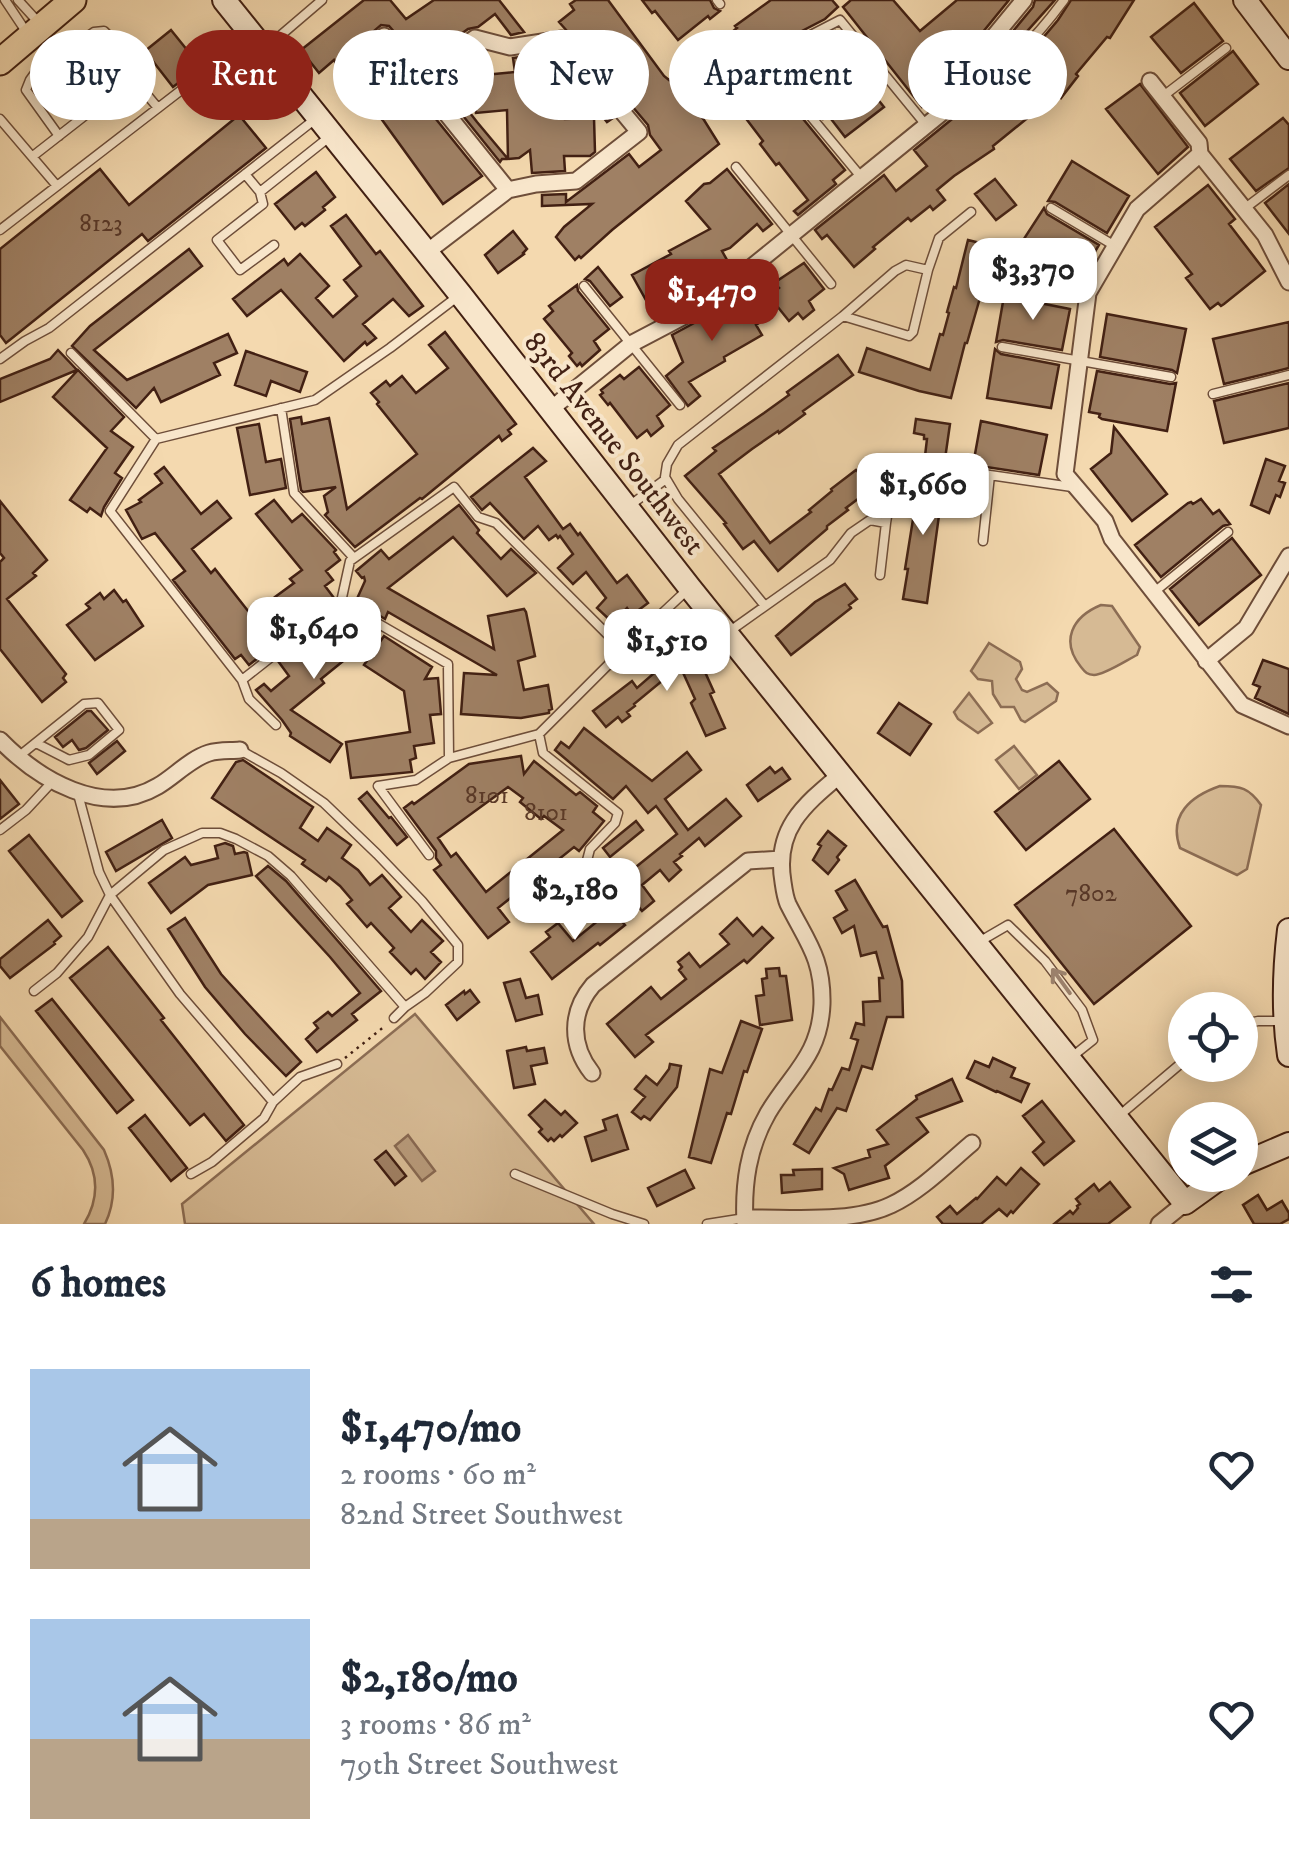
<!DOCTYPE html>
<html lang="en">
<head>
<meta charset="utf-8">
<style>
	:root { --surface:#fff; --page:#f2f2f3; --text:#1f2937; --muted:#747a83; --accent:#8f2418 }
	body { margin:0; font-family:"IM FELL DW Pica",serif; background:var(--page); color:var(--text); height:100vh; display:flex; flex-direction:column; font-size:38px; white-space:nowrap }
	* { box-sizing:border-box; margin:0 }
	p { font-size:32px; color:var(--muted) }
	.icon { flex:none; width:55px; height:55px; fill:none; stroke:currentColor; stroke-width:2; stroke-linecap:round; stroke-linejoin:round }
	.map { position:relative; height:1224px; overflow:hidden }
	.details { display:flex; flex-direction:column; background:var(--surface); flex:1 }
	.details>* { flex:none }
	.guide { position:absolute; left:30px; top:30px; width:1230px; height:90px; display:flex; gap:20px }
	.fabs { position:absolute; left:1168px; top:992px; display:grid; gap:20px }
	.fabs a { display:grid; place-items:center; width:90px; height:90px; border-radius:50%; background:var(--surface); box-shadow:0 5px 25px #0003; font-size:50px }
	.price { position:absolute; translate:-50% -85px; padding:0 22px; border-radius:20px; background:#fff; color:#222; font-size:32px; line-height:65px; filter:drop-shadow(0 2px 5px #0008) }
	.price::after { content:''; position:absolute; left:50%; top:60px; width:30px; height:22px; margin-left:-15px; background:inherit; clip-path:polygon(0 0,100% 0,50% 100%) }
	.price.selected { background:var(--accent); color:#fff }
	ul { padding:0; list-style:none }
	li { display:flex; align-items:center; gap:30px; height:250px; padding:0 30px }
	li span { display:grid; place-items:center; flex:none; width:280px; height:200px; border-radius:0px; color:#555 }
	li>.icon { margin-inline-start:auto }
	span .icon { width:120px; height:120px; fill:#fffc; stroke-width:1 }
	li b { font-size:42px }
	h2 { display:flex; justify-content:space-between; align-items:center; height:120px; padding:0 30px; font-size:42px }
	.tag { padding:0 35px; border-radius:45px; background:var(--surface); box-shadow:0 5px 25px #0003; font-size:35px; line-height:90px }
	.tag.selected { background:var(--accent); color:#fff }
	.map>svg:first-child { display:block }
</style>
</head>
<body>
<div class="map">
<svg width="1289" height="1224" viewBox="0 0 1289 1224">
	<rect width="100%" height="100%" fill="#f4d9af"/>
	<filter id="stains"><feTurbulence type="fractalNoise" baseFrequency=".002" numOctaves="4"/><feColorMatrix values="0 0 0 0 .2 0 0 0 0 .09 0 0 0 0 .02 0 0 0 .5 -.17"/></filter>
	<radialGradient id="worn" r=".72"><stop offset=".6" stop-color="#630" stop-opacity="0"/><stop offset="1" stop-color="#630" stop-opacity=".3"/></radialGradient>
	<!-- green -->
	<path fill="#d6ba94" stroke="#8c6d54" stroke-width="2.5" d="M1101,605L1112,606L1140,647L1137,655C1127,660 1104,675 1094,675C1087,675 1085,672 1081,667C1060,641 1072,617 1101,605Z
		M989,643L1020,662L1022,669L1016,679L1022,690L1027,692L1047,683L1058,693L1056,701L1025,722L1021,720L1014,707H1001L993,694L992,681L978,679L971,671Z
		M969,693L992,723L978,733L958,719L954,712Z
		M1014,746L1037,775L1019,789L996,760Z
		M1220,786C1241,786 1249,788 1261,805L1247,869L1237,875L1180,848C1168,815 1191,796 1220,786Z
		M415,1014L594,1224H185L182,1204Z
		M0,1017L104,1150C115,1175 117,1199 105,1224H84C99,1199 99,1174 83,1150L0,1046Z"/>
	<!-- water -->
	<path fill="#b79a7a" stroke="#886951" stroke-width="2.5" d="M408,1135L435,1171L422,1181L395,1146Z"/>
	<!-- building -->
	<path fill="#9f8064" stroke="#422013" stroke-width="2.5" fill-rule="evenodd" d="M364,0H390L406,19L434,0H499L524,32L511,35L495,14L478,27L468,29L427,59L421,50L414,55L389,26L381,25L374,31L375,42L398,72L389,79L401,94L410,87L482,176L443,204L372,106L361,99L348,82L334,60L319,73L301,50Z
		M576,0H608L664,76L669,80L671,78L704,120L719,144L612,230L581,258L579,256L575,260L556,237L564,227L592,204L542,206V195L566,194V202L629,154L639,167L661,150L650,135L648,125L621,93L632,84L620,69L608,77L559,22L574,10L570,4Z
		M642,0H710L714,8L720,11L710,19L708,16L678,40L655,11L652,13Z
		M771,0H832L838,7L825,19L802,31L773,60L761,45L727,70L712,48L737,28L735,26Z
		M851,0H893L920,31L957,0H1009L969,49L955,38L940,50L944,56L916,81L931,99L922,107L843,7Z
		M1035,0H1055L1012,48L1004,42L1033,7Z
		M1071,0H1134L1110,38L1107,37L1076,74L1078,76L1061,98L1057,94L993,146L994,149L954,176L937,190L945,200L933,210L930,206L911,221L908,218L873,247L875,249L854,267L827,235L822,239L815,230L884,175L896,191L927,166L914,150L994,85L1022,98L1024,95L1003,78L1025,59L1058,20Z
		M1194,3L1223,41L1181,73L1151,37Z
		M171,30L200,66L173,87L145,51Z
		M835,31L843,41L827,54L845,78L855,71L884,107L845,137L828,115L823,119L793,83L801,77L791,64L811,43Z
		M90,44L110,72L82,94L81,92L71,99L52,72Z
		M1233,51L1258,84L1205,126L1180,93Z
		M547,53L549,71L564,59L613,118L607,122L560,63L565,119L594,118L595,152L590,156H564L565,171L532,173L530,150L519,158L508,159L507,110L476,113L474,76L515,72L513,58Z
		M742,75L752,86L767,75L845,170L833,180L836,184L798,215L794,211L808,200L779,163L776,165L760,144L763,141L738,108L735,110L720,92Z
		M1140,84L1188,147L1158,174L1106,109Z
		M449,86L477,122L508,159H502L500,162L443,91Z
		M239,115L266,148L148,241L142,234L6,343L0,335V249L100,169L129,205Z
		M1283,118L1289,125V168L1256,191L1230,159Z
		M1072,161L1129,196L1107,233L1055,202L1048,201Z
		M727,169L772,224L763,231L757,224L730,248L722,251L732,269L684,303L656,318L632,275L671,254L669,251L710,229L686,201L704,184L710,183Z
		M316,172L335,197L323,207L325,210L305,226L302,223L295,229L275,204Z
		M995,179L1016,205L996,220L975,194Z
		M1289,184V234L1265,203Z
		M1208,185L1235,219L1229,224L1265,271L1224,304L1221,306L1218,303L1210,309L1186,278L1192,274L1155,227Z
		M1044,208L1047,214L1099,245L1076,283L1018,248Z
		M346,215L376,254L380,251L423,306L409,316L393,299L363,324L376,338L367,345L365,342L344,361L281,290L247,316L233,299L284,259L288,265L300,254L329,286L316,298L333,317L357,296L344,280L361,266L331,226Z
		M513,231L527,249L523,253L524,254L498,273L485,255Z
		M968,240L992,246L986,269L988,270L967,343H965L951,398L919,391L859,372L867,348L930,370L940,334L943,335L949,313L947,312L954,287L956,288Z
		M189,249L202,266L94,350L127,380L228,334L237,353L214,363L220,375L161,402L154,388L136,408L72,346L90,326Z
		M804,263L824,289L809,301L814,310L803,319L798,313L789,321L769,296L779,288L774,283Z
		M598,267L622,297L610,306L590,281L585,279Z
		M577,285L578,291L609,329L594,341L600,350L582,366L580,363L577,366L569,356L572,353L544,319L553,311L549,306Z
		M734,296L746,311L754,308L762,321L756,325L762,335L724,357L725,361L689,382L700,396L688,406L666,376L683,362L672,335L696,322Z
		M1004,296L1070,309L1062,350L1003,340L996,342Z
		M1107,314L1186,329L1177,373L1172,370L1100,357Z
		M1289,322V368L1224,384L1213,339Z
		M445,332L516,424L508,430L511,434L502,441L499,436L422,499L420,498L355,547L325,515L328,512L324,496L336,487L303,492L301,490L290,419L301,417L302,424L329,418L347,509L417,454L377,404L379,402L371,393L386,381L390,386L402,376L416,393L448,368L429,345Z
		M995,349L1001,354L1059,365L1051,408L987,398Z
		M58,350L77,370L0,402V379L50,359Z
		M246,351L307,372L300,392L271,381L266,396L235,385Z
		M838,355L853,375L803,411L805,414L779,433L778,431L752,449L719,474L770,543L811,512L809,510L832,491L831,489L856,470L858,472L864,467L874,480L868,485L871,489L846,508L848,510L827,526V529L778,571L754,541L743,549L724,524L726,523L685,476L716,451L713,448L764,413L789,395L787,392Z
		M639,367L670,405L657,416L663,426L651,436L647,430L637,438L610,403L608,405L600,395L603,393L601,390L620,375L624,379Z
		M78,370L124,417L111,431L133,447L115,473L122,478L104,507L101,516L90,508L87,512L70,500L107,448L53,397Z
		M1097,371L1170,384L1176,383L1167,431L1102,419L1099,417L1100,414L1089,412Z
		M1289,383V428L1224,443L1214,401Z
		M916,419L950,424L945,459L925,456L927,439H924V435L914,433Z
		M981,421L1047,435L1039,475L973,465Z
		M259,424L266,462L281,459L286,488L250,495L237,428Z
		M1114,427L1167,494L1132,521L1091,469L1111,453Z
		M533,448L546,461L525,477L563,529L570,524L578,535L580,533L617,583L627,575L648,603L632,615L627,608L613,623L597,608L606,598L586,572L573,584L558,568L573,554L560,536L558,538L556,535L549,540L538,526L524,539L490,503L482,510L471,497Z
		M1266,459L1285,466L1279,481L1285,483L1280,497L1276,495L1269,513L1251,505Z
		M164,467L201,514L217,501L231,518L192,549L211,573L215,569L252,616L260,609L283,638L249,665L241,655L235,659L173,580L185,571L155,533L142,539L126,510L141,502L139,500L162,483L155,474Z
		M917,475L944,479L927,603L903,599L908,569H905L915,507H913Z
		M1201,499L1213,514L1219,510L1230,524L1223,526L1161,577L1135,545L1188,503L1191,502L1193,504Z
		M274,500L292,522L302,514L336,550L334,552L340,560L326,571L333,580L325,586L334,598L299,626L275,597L294,583L290,579L302,570L256,514Z
		M0,501L47,560L33,573L36,576L7,599L66,674L63,678L66,682L42,702L0,649V562L4,558L0,553Z
		M459,505L479,530L477,533L501,559L511,549L536,573L507,596L453,537L388,588L494,649L488,616L524,609L526,612L535,656L518,661L524,690L548,685L552,709L549,710V713L521,718L461,714L464,673L497,675L388,612L385,619L356,601L365,581L364,577L362,578L356,571L381,550L389,559Z
		M1232,538L1261,575L1199,625L1170,589Z
		M845,584L857,599L849,605L851,608L791,655L776,636L815,602Z
		M114,590L123,602L126,600L143,626L95,660L67,625L90,608L86,604L100,593L104,599Z
		M349,615L379,633L376,640L374,636L321,679L324,683L291,710L342,744L330,762L290,736L291,733L282,720L256,690L264,684L271,691L289,676L278,661L293,650L296,654L312,642L308,637L320,628L335,647Z
		M384,636L432,667L425,679L438,678L441,714L430,715L434,743L414,746L416,758L410,760L412,772L351,778L346,742L410,732L404,691L364,665Z
		M671,640L693,664L700,661L714,692L710,694L725,728L706,736L691,703L695,699L680,666L634,704L635,706L627,712L630,716L622,722L618,717L606,727L593,711L632,681L637,688L675,655L669,641Z
		M1263,660L1289,669V714L1255,698L1260,687L1253,684Z
		M899,703L931,724L910,755L878,733Z
		M87,711H91L108,730L86,748L79,750L72,740L63,747L55,737Z
		M584,728L652,781L687,752L701,770L665,799L688,830L726,799L741,816L705,846L699,838L680,854L682,856L674,862L681,870L669,881L660,870L642,885L654,901L642,911L629,895L617,905L606,891L677,834L656,806L648,813L626,786L613,799L555,750L561,742L569,748Z
		M117,741L125,751L97,774L89,763Z
		M521,756L524,774L534,761L576,795L580,792L597,806L593,812L604,821L579,851L574,847L498,908L509,922L488,938L434,870L441,865L436,858V851L404,808L412,802L414,804L469,764ZM508,787L523,798L520,802L541,819L544,816L563,830L486,892L456,853L451,857L438,838Z
		M243,760L313,807L300,828L318,841L327,828L351,845L342,858L358,870L370,885L382,875L401,897L389,908L411,932L422,920L443,941L431,952L441,962L425,979L416,969L411,974L390,952L394,948L371,923L367,927L347,904L352,900L340,886L329,877L326,881L302,864L305,860L212,798L236,762Z
		M1059,761L1090,799L1026,850L995,812Z
		M770,767L775,773L782,768L790,779L758,801L747,785Z
		M0,780L19,804L0,819Z
		M367,792L389,818L391,817L407,837L397,845L359,799Z
		M162,820L172,838L116,871L106,852Z
		M636,821L643,830L610,857L603,848Z
		M1114,829L1191,926L1094,1004L1015,905Z
		M828,831L846,846L837,857L839,860L828,874L813,860L821,846L818,844Z
		M29,835L82,901L62,917L9,851Z
		M225,843L233,846L235,854L244,852L247,853L252,875L208,885L171,913L149,883L185,857L191,865L218,858L215,846Z
		M268,866L286,881L381,991L352,1014L357,1020L317,1052L306,1039L318,1028L314,1023L328,1012L332,1016L360,993L330,957L256,876Z
		M855,880L883,927L887,926L902,981L903,1017H887L872,1069L862,1066L846,1111L837,1108L809,1153L794,1144L816,1108L821,1111L829,1089L832,1090L842,1068L849,1070L858,1040L851,1038L856,1023L864,1025L863,1002L880,1001L879,978H883L876,952L861,956L854,926L842,933L834,918L847,910L836,891Z
		M608,905L625,925L600,945L598,943L552,979L531,952L550,937L546,932L558,923L573,941L600,919L596,914Z
		M185,918L221,974L301,1062L286,1076L245,1034L205,987L168,929Z
		M737,918L753,936L762,927L773,938L747,963L744,960L646,1035L653,1042L635,1057L607,1024L651,987L661,999L686,979L679,970L682,967L678,962L689,953L700,967L729,944L720,934Z
		M48,920L61,936L54,942L55,944L10,978L0,966V959Z
		M108,947L164,1018L161,1020L244,1125L226,1141L204,1114L190,1125L70,978Z
		M779,968L780,976H786L792,1020L760,1025L756,996L764,995L762,979L767,978L766,969Z
		M520,979L526,998L538,995L542,1014L516,1021L504,983Z
		M470,990L479,1002L457,1020L446,1005L464,991L465,994Z
		M52,999L133,1100L117,1113L36,1011Z
		M741,1021L762,1029L747,1072L744,1071L731,1114L727,1113L711,1163L689,1157L710,1069L722,1073Z
		M526,1047L527,1051L544,1048L547,1063L531,1066L535,1084L514,1088L507,1051Z
		M993,1058L1015,1068L1011,1077L1029,1084L1021,1102L997,1091L996,1092L967,1078L975,1061L989,1067Z
		M670,1064L681,1066L677,1087L650,1120L644,1116L641,1119L632,1112L645,1097L635,1089L646,1076L657,1085L669,1069Z
		M952,1079L962,1101L917,1118L928,1132L885,1166L889,1178L849,1190L844,1174L834,1168L870,1157L868,1150L888,1144L877,1130L917,1099L916,1096Z
		M545,1100L561,1115L565,1111L577,1123L562,1137L560,1135L554,1141L551,1138L548,1141L539,1132L542,1129L529,1115Z
		M1042,1101L1074,1141L1044,1165L1033,1152L1044,1142L1023,1116Z
		M145,1115L187,1168L171,1181L129,1128Z
		M617,1115L628,1149L592,1161L585,1137L606,1130L603,1120Z
		M386,1151L406,1176L395,1185L375,1160Z
		M1021,1168L1039,1184L1013,1213L1011,1211L1007,1216L999,1209L981,1224H943L937,1217L950,1206L957,1214L976,1198L977,1199L997,1177L1006,1185Z
		M822,1169V1189L782,1193L781,1175H794L793,1170Z
		M685,1170L694,1188L657,1206L648,1188Z
		M1110,1182L1130,1207L1108,1224H1054L1070,1211L1073,1214L1078,1208L1077,1206L1080,1204L1076,1199L1094,1184L1099,1191Z
		M1258,1195L1267,1210L1282,1201L1289,1213V1219L1280,1224H1254L1243,1205Z"/>
	<g fill="none" stroke-linecap="round" stroke-linejoin="round">
		<!-- lane casing -->
		<g stroke="#6e4e3a" stroke-width="11">
			<path id="lane" d="M5,0L27,33
				M18,0L39,23
				M717,0L720,4
				M267,47L322,0
				M961,92C1007,68 1033,42 1064,0
				M1162,97L1226,48
				M0,119L57,186
				M59,136L26,90L30,80L35,73L94,32L104,31L110,37L133,78L158,108
				M33,156L133,78
				M736,167L831,284
				M245,174L260,192L263,204L217,240L240,270L274,245
				M862,178L773,71L807,37L840,20L926,125
				M260,192L328,138
				M1051,208L1115,246
				M1244,209L1289,175
				M0,230L250,37
				M928,270L939,238L971,212
				M584,286L680,405
				M1002,347L1171,377
				M71,353L156,439
				M0,359L25,341L49,328L314,120
				M1213,394L1289,375
				M281,408L294,493L354,558
				M969,472L1072,487
				M629,506L666,479
				M886,523L894,473
				M983,541L990,475
				M1153,593L1228,532
				M341,602L350,561L454,487L478,517L496,523L623,650
				M765,606L678,499L665,477L667,464L678,445L843,316L895,271L906,265L928,270L913,332L909,336L843,316
				M730,631L830,560L851,533L870,520L886,523L880,575
				M242,680L249,699L276,725
				M240,750L281,773L324,803L377,854L422,901L458,945V962L425,993L405,1007L394,1018
				M18,757L84,704L98,703L119,730L89,755L69,760L36,743
				M449,758L448,664L341,602L242,680L110,511L156,439L315,400L390,348L457,297
				M0,830L26,810L53,781
				M429,855L378,786L416,780L449,758L539,734L623,650L686,591
				M528,916L585,868L590,849L615,823L618,813L543,753L539,734
				M977,943L1008,925L1045,961L1082,1010L1093,1040L1073,1056
				M34,991L57,973L88,937L110,895L99,872L78,794
				M1240,1025L1258,1021H1280
				M273,1102L180,994L110,895L164,850L202,833H220L236,839L268,856L291,876L405,1007
				M1120,1115L1185,1060
				M191,1174L212,1162L264,1118L273,1102L300,1077L337,1064
				M515,1174L612,1214L644,1224
				M707,1224L745,1218"/>
		</g>
		<!-- street casing -->
		<g stroke="#6e4e3a" stroke-width="19">
			<path id="street" d="M384,36L508,190
				M419,79L475,38L510,47L562,39L639,132L576,181L536,184L508,190L427,252
				M1150,81L1199,143L1200,154L1265,235L1289,282
				M1200,154L1137,209L1088,293L1065,474L1105,521L1112,539L1242,705L1289,726
				M551,409L631,344L690,313L716,296L944,111L957,94L977,57L1024,0
				M1206,661L1246,628L1289,556
				M0,740C38,779 103,819 158,786C175,776 190,759 209,753C219,750 231,751 240,750
				M592,1073C570,1045 570,1012 593,985L748,861L781,859
				M745,1218C789,1217 851,1224 891,1205C921,1191 947,1164 972,1143
				M745,1224C743,1184 748,1148 768,1113C791,1074 820,1056 822,1004C823,958 807,942 788,904C785,897 784,889 783,882C774,829 804,805 841,774
				M1159,1224L1185,1203"/>
		</g>
		<!-- secondary casing -->
		<g stroke="#422013" stroke-width="26">
			<path id="secondary" d="M224,0L460,294L690,588L1185,1203L1224,1175
				M1245,0L1289,58
				M1289,930C1284,971 1283,1014 1289,1055
				M1240,1165L1289,1144"/>
		</g>
		<!-- primary casing -->
		<g stroke="#422013" stroke-width="29">
			<path id="primary" d="M0,62L73,0"/>
		</g>
		<!-- path -->
		<path stroke="#422013" stroke-width="2.5" stroke-dasharray="2.5 5" stroke-linecap="butt" d="M345,1058L385,1026"/>
		<!-- lane -->
		<use href="#lane" stroke="#f8e6cb" stroke-width="8"/>
		<!-- street -->
		<use href="#street" stroke="#f8e6cb" stroke-width="15"/>
		<!-- secondary -->
		<use href="#secondary" stroke="#f8e6cb" stroke-width="22"/>
		<!-- primary -->
		<use href="#primary" stroke="#f4d9af" stroke-width="25"/>
	</g>
	<!-- one-way arrows -->
	<defs><path id="oneway-shaft" d="M-6 0H5M1.5-3L5.5 0L1.5 3" fill="none" stroke-width="1.6" stroke-linecap="round" stroke-linejoin="round" transform="scale(2.5)"/></defs>
	<use stroke="#9d836f" href="#oneway-shaft" transform="translate(1061 981) rotate(-126)"/>
	<g text-anchor="middle" stroke-width="8" stroke-linejoin="round" paint-order="stroke">
		<!-- number labels -->
		<g font-size="25" fill="#593827">
			<text x="101" y="231">8123</text>
			<text x="487" y="803">8101</text>
			<text x="546" y="820">8101</text>
			<text x="1091" y="901">7802</text>
		</g>
		<!-- street labels -->
		<g font-size="30" fill="#422013" stroke="#f8e6cb">
			<text transform="translate(615 443) rotate(52)" y="10">83rd Avenue Southwest</text>
		</g>
	</g>
	<rect width="100%" height="100%" filter="url(#stains)"/>
	<rect width="100%" height="100%" fill="url(#worn)"/>
</svg>
<div class="fabs">
<a><svg class="icon" aria-label="locate" viewBox="0 0 24 24"><circle cx="12" cy="12" r="6"/><path d="M12 2v4M12 18v4M2 12h4M18 12h4"/></svg></a>
<a><svg class="icon" aria-label="layers" viewBox="0 0 24 24"><path d="M12 4l9 5-9 5-9-5zM3 14l9 5 9-5"/></svg></a>
</div>
<b class="price" style="left:1033px;top:323px">$3,370</b>
<b class="price selected" style="left:712px;top:344px">$1,470</b>
<b class="price" style="left:923px;top:538px">$1,660</b>
<b class="price" style="left:314px;top:682px">$1,640</b>
<b class="price" style="left:667px;top:694px">$1,510</b>
<b class="price" style="left:575px;top:943px">$2,180</b>
<div class="guide">
<a class="tag">Buy</a>
<a class="tag selected">Rent</a>
<a class="tag">Filters</a>
<a class="tag">New</a>
<a class="tag">Apartment</a>
<a class="tag">House</a>
</div>
</div>
<section class="details">
<h2>6 homes<svg class="icon" aria-label="filters" viewBox="0 0 24 24"><path d="M4 7h16M4 17h16"/><circle cx="9" cy="7" r="2"/><circle cx="15" cy="17" r="2"/></svg></h2>
<ul>
<li><span style="background:linear-gradient(#a9c7e8 75%,#b9a48a 0)"><svg class="icon" aria-label="home" viewBox="0 0 24 24"><path d="M3 11l9-7 9 7M6 9v11h12V9"/></svg></span><div><b>$1,470/mo</b><p>2 rooms · 60 m²</p><p>82nd Street Southwest</p></div><svg class="icon" aria-label="heart" viewBox="0 0 24 24"><path d="M12 20l-8-8c-3-5 5-10 8-4 3-6 11-1 8 4z"/></svg></li>
<li><span style="background:linear-gradient(#a9c7e8 60%,#b9a48a 0)"><svg class="icon" aria-label="home" viewBox="0 0 24 24"><path d="M3 11l9-7 9 7M6 9v11h12V9"/></svg></span><div><b>$2,180/mo</b><p>3 rooms · 86 m²</p><p>79th Street Southwest</p></div><svg class="icon" aria-label="heart" viewBox="0 0 24 24"><path d="M12 20l-8-8c-3-5 5-10 8-4 3-6 11-1 8 4z"/></svg></li>
</ul>
</section>
</body>
</html>
